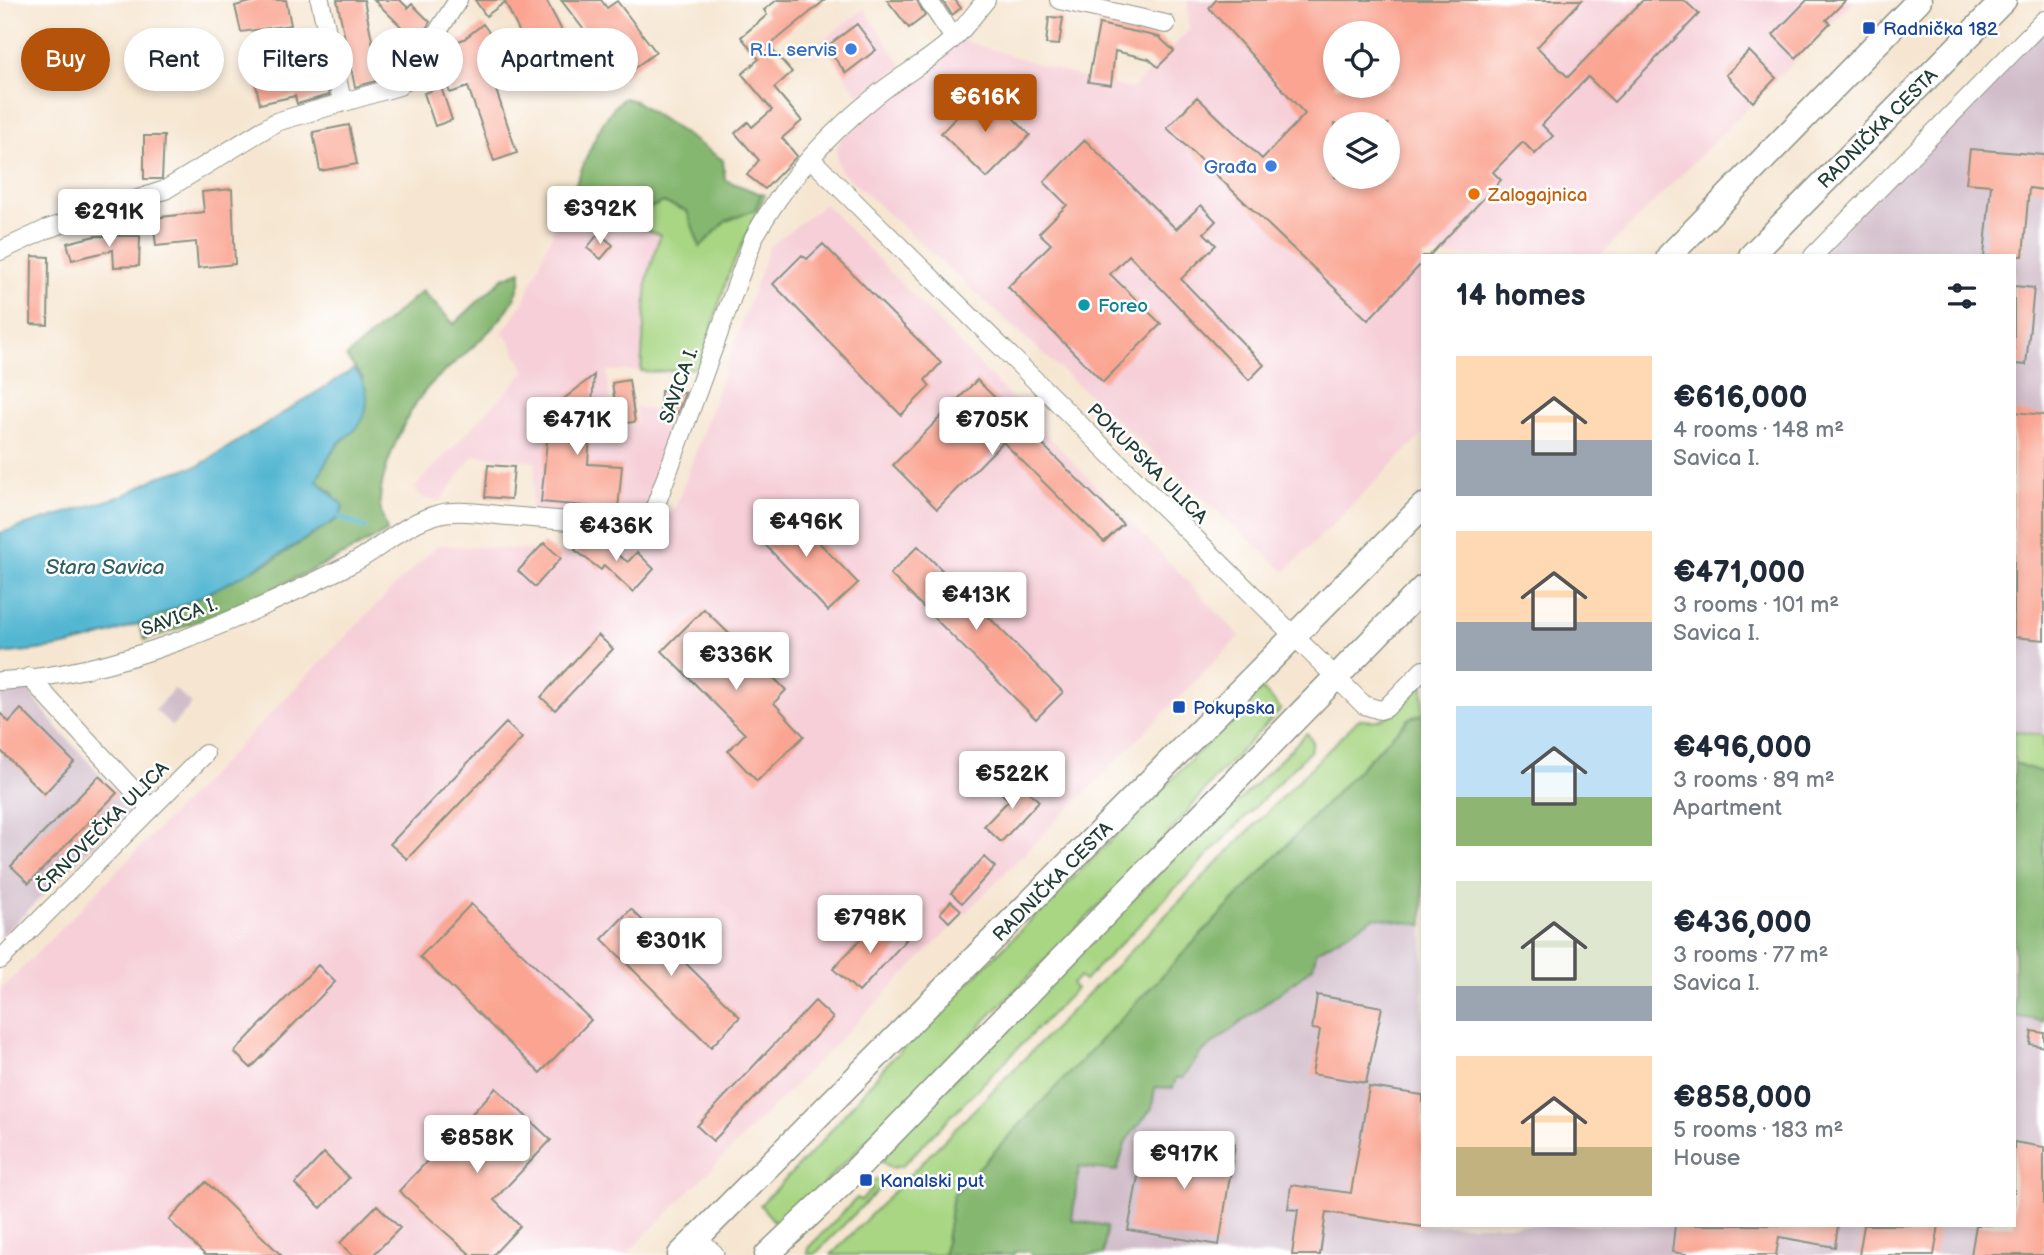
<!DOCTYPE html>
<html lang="en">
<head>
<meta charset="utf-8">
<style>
	:root { --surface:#fff; --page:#f6f6f7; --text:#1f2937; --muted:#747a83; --accent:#b45309 }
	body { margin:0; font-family:"Balsamiq Sans",sans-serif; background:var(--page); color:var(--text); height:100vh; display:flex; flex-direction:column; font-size:26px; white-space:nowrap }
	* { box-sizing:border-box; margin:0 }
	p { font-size:23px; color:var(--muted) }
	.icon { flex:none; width:38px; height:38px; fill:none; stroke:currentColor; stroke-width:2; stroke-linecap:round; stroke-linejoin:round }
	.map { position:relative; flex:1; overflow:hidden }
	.sheet { position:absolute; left:1421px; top:254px; width:595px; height:973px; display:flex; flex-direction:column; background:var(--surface); border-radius:0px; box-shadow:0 4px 10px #0003 }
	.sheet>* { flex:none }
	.banner { position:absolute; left:21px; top:28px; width:665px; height:63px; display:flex; gap:14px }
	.tools { position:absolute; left:1323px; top:21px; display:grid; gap:14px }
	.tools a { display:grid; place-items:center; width:77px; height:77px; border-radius:50%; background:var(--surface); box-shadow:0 4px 10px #0003; font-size:35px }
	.price { position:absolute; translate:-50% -60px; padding:0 16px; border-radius:7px; background:#fff; color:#222; font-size:23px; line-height:46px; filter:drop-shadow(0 2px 4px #0008) }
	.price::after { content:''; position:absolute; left:50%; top:42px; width:21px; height:16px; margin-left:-10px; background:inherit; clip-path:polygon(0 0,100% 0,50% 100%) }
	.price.active { background:var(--accent); color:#fff }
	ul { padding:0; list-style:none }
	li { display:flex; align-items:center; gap:21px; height:175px; padding:0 35px }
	li span { display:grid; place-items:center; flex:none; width:196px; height:140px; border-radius:0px; color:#555 }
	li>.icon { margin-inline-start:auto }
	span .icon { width:84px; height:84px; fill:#fffc; stroke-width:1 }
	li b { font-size:30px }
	h2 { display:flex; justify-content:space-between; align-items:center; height:84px; padding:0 35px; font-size:30px }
	.tag { padding:0 24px; border-radius:32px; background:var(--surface); box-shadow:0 4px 10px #0003; font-size:24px; line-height:63px }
	.tag.active { background:var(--accent); color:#fff }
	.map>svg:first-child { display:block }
</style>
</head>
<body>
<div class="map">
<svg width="2044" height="1255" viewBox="0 0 2044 1255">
	<rect width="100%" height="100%" fill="#fff"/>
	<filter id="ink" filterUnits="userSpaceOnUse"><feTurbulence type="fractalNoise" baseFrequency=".0143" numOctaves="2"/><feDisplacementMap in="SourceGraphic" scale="14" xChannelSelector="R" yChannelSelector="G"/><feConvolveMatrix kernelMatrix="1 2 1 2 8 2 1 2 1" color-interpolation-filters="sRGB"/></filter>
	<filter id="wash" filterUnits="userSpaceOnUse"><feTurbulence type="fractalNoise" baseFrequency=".00686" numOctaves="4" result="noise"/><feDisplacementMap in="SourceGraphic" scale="28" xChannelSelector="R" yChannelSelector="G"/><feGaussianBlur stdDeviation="1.57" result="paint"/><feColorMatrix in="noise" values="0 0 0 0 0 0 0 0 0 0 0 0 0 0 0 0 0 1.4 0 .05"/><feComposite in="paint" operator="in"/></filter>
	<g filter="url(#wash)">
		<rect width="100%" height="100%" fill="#f6e6d1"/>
		<!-- built -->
		<path fill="#f6cfd8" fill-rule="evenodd" d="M1188,0H1855L1601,255L1423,256V434L1285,572L840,170L837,157V147L842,137L962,40L1082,78L1132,89L1189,30ZM1335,33H1388V86H1335ZM1335,124H1388V177H1335Z
			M864,9L902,66L860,96L821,42Z
			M572,204L660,235L647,281L641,371H607L613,427L637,423L635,406L681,418L645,511L640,518L531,510L536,462L474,455L440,501L423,498L414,488L525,372L510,341L502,333L524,302L562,209Z
			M825,204L1240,636L626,1255H0V991L394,587L438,545L602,554L645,542L676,507L769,247Z"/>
		<!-- industrial -->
		<path fill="#d1bdca" d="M2044,26V736L2014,731V256H1818Z
			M174,688L192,704L172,726L155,710Z
			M27,689L61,732L131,808L0,938V690Z
			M1375,917L1423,925V1225H2014V1016L2044,1021V1255H1103L1107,1226L1072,1221L1079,1167L1117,1171L1126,1141L1152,1108L1155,1087L1176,1077L1183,1078L1201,1053L1313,967L1316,952Z"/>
		<!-- green -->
		<path fill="#a8d683" stroke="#648a5c" stroke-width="2" d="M575,186L645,210L663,202L687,211L700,246L726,221L755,210L761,194L765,195L729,273L699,368C678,368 661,374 641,371L647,280L660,235L572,204L570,197Z
			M1423,684V714L1410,718L1362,766L953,1195L944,1255H831L1359,719C1389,727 1404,703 1423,684Z
			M1262,689L1281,709L1215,778L1160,844L780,1228L760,1205L817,1147L887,1064Z
			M2014,731L2044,736V773L2014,763Z
			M1307,733L1313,742L1310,751L1084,981L1079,977L1072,984L1076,989L902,1166L892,1168L882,1162L904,1129L1177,855L1238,802Z
			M875,1179L882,1180V1186L815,1254H807L808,1248L857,1198L861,1200L873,1189L869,1185Z"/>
		<!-- forest -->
		<path fill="#86b771" stroke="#527a52" stroke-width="2" d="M624,98L635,101L723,160L725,180L761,194L755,210L726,221L700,247L687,211L663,202L645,210L575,186C585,161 602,113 624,98Z
			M521,271C523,314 458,357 430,385C408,408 381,468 380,501C379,511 385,522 387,532C309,573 230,612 145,640L138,623L272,561L340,517L334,494L317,481C326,459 336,444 355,430L363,378L346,357L422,291L454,324L503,278Z
			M1423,714V925L1375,917L1316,952L1313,967L1201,1053L1183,1078H1176L1173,1088L1155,1087L1152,1108L1126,1141L1117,1171L1079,1167L1072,1220L1107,1226L1103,1255H1031L1028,1251L1015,1252L1013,1255H944L953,1195L1362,766L1410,718Z
			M2014,763L2044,773V1021L2014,1016Z"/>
		<!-- water -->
		<path fill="#53b6d1" stroke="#397a82" stroke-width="2" d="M354,369C370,385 372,411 356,429C351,434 344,437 339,443C329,455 323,466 317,481L343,505L340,517C257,570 166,622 69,645C47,650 23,651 0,654V533L125,495L160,476L198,466Z"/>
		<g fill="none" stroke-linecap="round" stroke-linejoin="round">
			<!-- stream -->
			<path stroke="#53b6d1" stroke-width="5" d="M340,517L365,528"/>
		</g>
		<g id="blocks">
			<!-- building -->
			<path fill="#faa491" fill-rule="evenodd" d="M259,0H286L291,25L241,32L235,6Z
				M337,0H364L376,60L414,39L374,0H400L408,8L412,4L430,22L414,48L383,79L355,87Z
				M475,0H546L579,63L563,72L557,61L538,71L505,2L486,16Z
				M561,0H601L607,8L617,1L656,52L621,78Z
				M777,0H825L769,46L792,72L774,88L802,121L782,138L797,156L765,189L747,175L759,160L735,133L748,122L752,127L772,110L742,74L759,59L741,37L767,15L764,10Z
				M887,0H917L925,16L909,28Z
				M942,0H955L961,8L952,15Z
				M1216,0H1582L1537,47L1568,77L1643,0H1684L1699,14L1614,102L1588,77L1542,125L1553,136L1535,154L1523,142L1493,172L1501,180L1429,256H1423V262L1368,320L1167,128L1197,97L1262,159L1305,114L1209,8ZM1335,33H1388V86H1335ZM1335,124H1388V177H1335Z
				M1807,0H1846L1826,20L1830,23L1796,58L1773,35Z
				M1049,17L1063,18L1059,45L1046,44Z
				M483,24L497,43L481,55L505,82L496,90L517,153L494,161L468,87L450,93L440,66L444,65L439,50L441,47L464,39Z
				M857,24L876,50L846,73L826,47Z
				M1099,24L1159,37L1174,51L1158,67L1149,59L1115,51L1111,85L1088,82Z
				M307,28L317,72L322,70L329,95L297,104L295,96L260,104L252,66L286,58L280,34Z
				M192,46L198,75L163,83L157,54Z
				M1749,51L1776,78L1753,102L1726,75Z
				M441,87L452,120L435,126L424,93Z
				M984,89L1030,135L987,178L941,133Z
				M349,125L357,164L320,171L313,132Z
				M144,136H164L162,179H144Z
				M1085,140L1176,229L1201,205L1216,221L1204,233L1216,245L1181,279L1264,365L1249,380L1129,255L1110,274L1161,324L1103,382L1008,287L1051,244L1039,233L1067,205L1044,182Z
				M1970,149L2044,155V190L2029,188L2023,256H1984L1991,185L1966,183Z
				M232,189L235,264L198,268L196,242L156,246L153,218L204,212L202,192Z
				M599,233L613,245L601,259L587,248Z
				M95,236H140L139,266L114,267L113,250L72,260L67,243Z
				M823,244L941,363L925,380L930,386L901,415L773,284L802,255L807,259Z
				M32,256L49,257L48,325L31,324Z
				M2014,286L2034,288L2026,365L2014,364Z
				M594,375L588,464L622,466L618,509L541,502L550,410Z
				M629,380L635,422L618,424L612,383Z
				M977,380L1123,524L1104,542L1003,442L937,509L893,465Z
				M661,391L685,393L677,414L660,412Z
				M2014,412L2044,415V640L2014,637Z
				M488,465L514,467L511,499L485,497Z
				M784,506L858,583L828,611L755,534Z
				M588,534L628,562L637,552L654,569L633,592L604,565L601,570L575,550Z
				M544,543L561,558L535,587L518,571Z
				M918,546L1063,692L1036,719L890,574Z
				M704,609L786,690L774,703L804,736L757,781L728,751L745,734L662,651Z
				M598,635L613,649L555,710L541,697Z
				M21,709L74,762L44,794L0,750V713L9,722Z
				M506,723L522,738L407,859L390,844Z
				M99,776L117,793L29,883L11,866Z
				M1016,780L1039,801L1001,842L984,826L1009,800L1002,794Z
				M984,857L995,867L962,903L951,893Z
				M951,901L961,910L949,922L940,913Z
				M471,904L591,1020L540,1073L420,957Z
				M631,909L740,1017L711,1047L602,939Z
				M881,917L906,940L859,992L833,969Z
				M318,965L335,982L251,1068L234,1052Z
				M1317,995L1382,1007L1366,1083L1312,1074L1320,1030L1312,1029Z
				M815,1001L833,1018L713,1141L697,1126Z
				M2032,1031L2044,1033V1047L2030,1044Z
				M1369,1087L1423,1095V1227L1326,1212L1320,1255H1292L1298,1210L1288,1209L1291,1185L1351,1193Z
				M496,1088L551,1140L494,1200L520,1226L493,1255H471L399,1191Z
				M1167,1136L1209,1146L1210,1141L1235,1144L1219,1245L1128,1230L1142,1155L1163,1158Z
				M2014,1142L2044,1147V1255H1971L1976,1225H2014Z
				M324,1153L349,1178L321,1208L295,1184Z
				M206,1182L281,1255H205L169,1220Z
				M377,1205L400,1228L373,1255H352L340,1243Z
				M1675,1225H1838L1835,1247L1779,1237L1776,1255H1692L1672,1252Z
				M1864,1225H1939L1934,1255H1859Z"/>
		</g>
	</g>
	<g filter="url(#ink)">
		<use href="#blocks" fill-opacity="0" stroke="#8a9282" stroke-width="2"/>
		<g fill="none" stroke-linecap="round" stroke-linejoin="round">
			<!-- minor casing -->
			<g stroke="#8a9282" stroke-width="20">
				<path id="minor" d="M320,0L342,101
					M928,0L954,38
					M1059,0L1166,24
					M811,159L1364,705L1380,710L1386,708L1423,670
					M0,251L47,229L165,190L276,122L399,86L408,78L458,0
					M1813,256L2044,20
					M29,677L150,808
					M0,681C121,675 239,619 347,566C379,551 403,523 439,514C460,509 486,514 508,516C545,519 582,522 619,525L639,524L651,518L754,237C784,183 828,134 877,95C901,75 932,60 955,37C966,26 976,12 986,0
					M0,960L205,754"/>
			</g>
			<!-- tertiary casing -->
			<g stroke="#8a9282" stroke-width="25">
				<path id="tertiary" d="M696,1240L712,1255"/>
			</g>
			<!-- secondary casing -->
			<g stroke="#8a9282" stroke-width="27">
				<path id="secondary" d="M1669,256L1919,0
					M1751,256L2004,0
					M680,1255L1423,506
					M767,1255L847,1179L1423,588"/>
			</g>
			<!-- minor -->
			<use href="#minor" stroke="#fff" stroke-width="18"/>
			<!-- tertiary -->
			<use href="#tertiary" stroke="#fff" stroke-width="23"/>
			<!-- secondary -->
			<use href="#secondary" stroke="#fff" stroke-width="24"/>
		</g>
	</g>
	<!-- markers -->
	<g fill="#1a4fb4" stroke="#fff" stroke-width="2.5">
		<rect x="1862" y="21" width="14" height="14" rx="3.5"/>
		<rect x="1172" y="700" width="14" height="14" rx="3.5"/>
		<rect x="859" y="1173" width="14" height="14" rx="3.5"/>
	</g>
	<g fill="#3f7fe0" stroke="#fff" stroke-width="2.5">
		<circle cx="851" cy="49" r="7"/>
		<circle cx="1271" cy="166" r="7"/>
	</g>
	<circle fill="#e8710a" stroke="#fff" stroke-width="2.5" cx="1474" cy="194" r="7"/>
	<circle fill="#0f9aa8" stroke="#fff" stroke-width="2.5" cx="1084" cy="305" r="7"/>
	<g text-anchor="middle" stroke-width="5" stroke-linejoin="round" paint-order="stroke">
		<!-- transit labels -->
		<g font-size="19" fill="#164399" stroke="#fff" text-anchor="start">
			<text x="1883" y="35">Radnička 182</text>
			<text x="1193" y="714">Pokupska</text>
			<text x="880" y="1187">Kanalski put</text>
		</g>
		<!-- shop labels -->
		<g font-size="19" fill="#366cbe" stroke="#fff" text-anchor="end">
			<text x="837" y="56">R.L. servis</text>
			<text x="1257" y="173">Građa</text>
		</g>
		<!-- street labels -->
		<g font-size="19" fill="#1f3d34" stroke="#fff">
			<text transform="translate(1877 128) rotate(-45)" y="7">RADNIČKA CESTA</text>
			<text transform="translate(678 385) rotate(-70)" y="7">SAVICA I.</text>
			<text transform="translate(1148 463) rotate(45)" y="7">POKUPSKA ULICA</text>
			<text transform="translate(179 616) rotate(-20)" y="7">SAVICA I.</text>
			<text transform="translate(102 827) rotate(-45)" y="7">ČRNOVEČKA ULICA</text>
			<text transform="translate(1052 881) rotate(-45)" y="7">RADNIČKA CESTA</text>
		</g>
		<!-- food labels -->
		<g font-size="19" fill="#c56008" stroke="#fff" text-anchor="start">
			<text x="1488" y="201">Zalogajnica</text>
		</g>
		<!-- culture labels -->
		<g font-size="19" fill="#0d838f" stroke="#fff" text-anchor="start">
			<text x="1098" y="312">Foreo</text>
		</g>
		<!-- water labels -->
		<g font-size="21" font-style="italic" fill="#2f6163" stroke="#fff">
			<text x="105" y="574">Stara Savica</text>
		</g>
	</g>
</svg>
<div class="tools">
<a><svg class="icon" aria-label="locate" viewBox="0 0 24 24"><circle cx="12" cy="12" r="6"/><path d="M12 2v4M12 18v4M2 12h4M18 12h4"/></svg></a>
<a><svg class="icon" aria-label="layers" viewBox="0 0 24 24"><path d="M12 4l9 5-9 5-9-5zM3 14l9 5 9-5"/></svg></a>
</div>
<b class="price active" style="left:985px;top:134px">€616K</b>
<b class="price" style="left:600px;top:246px">€392K</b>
<b class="price" style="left:109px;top:249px">€291K</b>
<b class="price" style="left:577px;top:457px">€471K</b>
<b class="price" style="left:992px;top:457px">€705K</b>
<b class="price" style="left:806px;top:559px">€496K</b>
<b class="price" style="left:616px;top:563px">€436K</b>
<b class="price" style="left:976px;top:632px">€413K</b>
<b class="price" style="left:736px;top:692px">€336K</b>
<b class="price" style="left:1012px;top:811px">€522K</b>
<b class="price" style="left:870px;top:955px">€798K</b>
<b class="price" style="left:671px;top:978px">€301K</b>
<b class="price" style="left:477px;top:1175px">€858K</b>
<b class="price" style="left:1184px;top:1191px">€917K</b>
<div class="banner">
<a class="tag active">Buy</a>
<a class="tag">Rent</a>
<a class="tag">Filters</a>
<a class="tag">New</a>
<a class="tag">Apartment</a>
</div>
<section class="sheet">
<h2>14 homes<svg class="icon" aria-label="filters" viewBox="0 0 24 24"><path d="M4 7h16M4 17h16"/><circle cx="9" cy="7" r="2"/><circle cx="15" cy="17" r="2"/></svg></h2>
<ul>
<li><span style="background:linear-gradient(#ffd9b3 60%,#9aa5b1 0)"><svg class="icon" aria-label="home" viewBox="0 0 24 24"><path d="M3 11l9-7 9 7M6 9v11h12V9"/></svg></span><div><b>€616,000</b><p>4 rooms · 148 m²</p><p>Savica I.</p></div></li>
<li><span style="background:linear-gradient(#ffd9b3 65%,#9aa5b1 0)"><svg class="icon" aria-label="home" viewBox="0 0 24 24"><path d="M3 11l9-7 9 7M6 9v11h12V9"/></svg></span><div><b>€471,000</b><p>3 rooms · 101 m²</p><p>Savica I.</p></div></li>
<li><span style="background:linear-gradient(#bfe0f5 65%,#8fb573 0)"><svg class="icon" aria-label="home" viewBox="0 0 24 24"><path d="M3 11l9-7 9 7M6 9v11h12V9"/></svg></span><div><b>€496,000</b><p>3 rooms · 89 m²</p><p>Apartment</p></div></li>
<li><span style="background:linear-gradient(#dfe7d0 75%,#9aa5b1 0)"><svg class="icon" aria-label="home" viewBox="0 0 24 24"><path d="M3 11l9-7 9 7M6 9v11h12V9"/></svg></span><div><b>€436,000</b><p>3 rooms · 77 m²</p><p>Savica I.</p></div></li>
<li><span style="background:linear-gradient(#ffd9b3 65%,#c2b280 0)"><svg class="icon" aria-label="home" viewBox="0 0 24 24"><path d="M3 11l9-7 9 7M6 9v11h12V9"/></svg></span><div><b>€858,000</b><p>5 rooms · 183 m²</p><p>House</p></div></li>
</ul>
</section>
</div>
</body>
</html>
